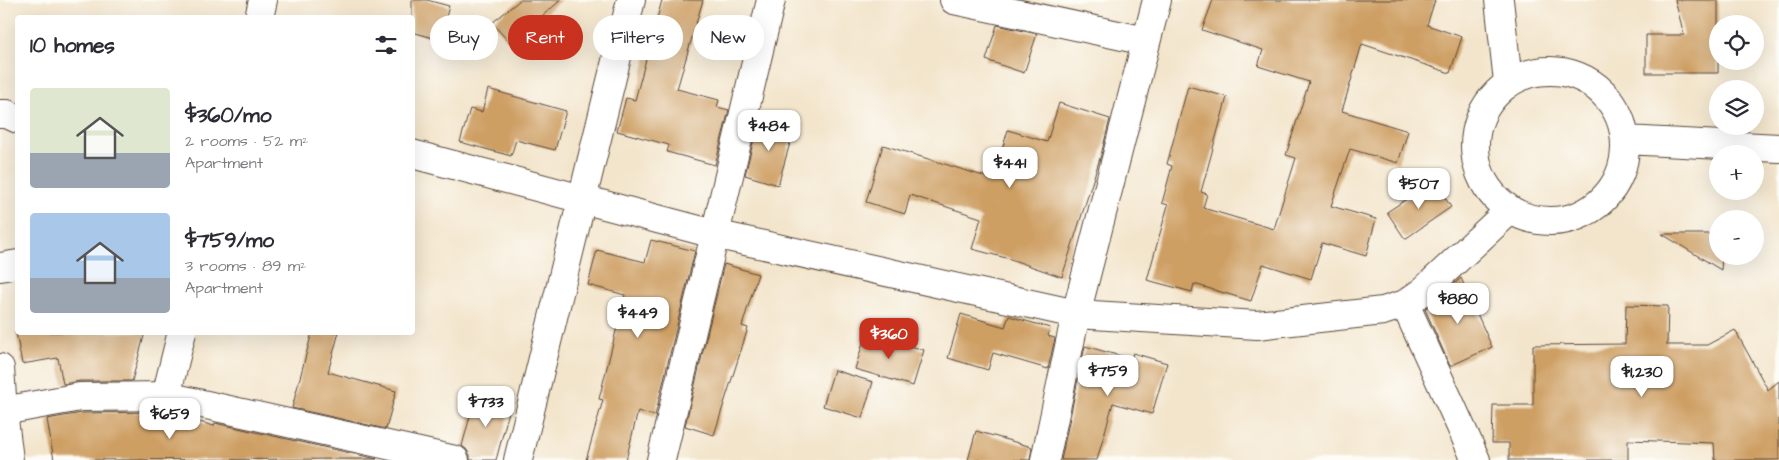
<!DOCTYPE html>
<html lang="en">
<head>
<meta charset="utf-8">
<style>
	:root { --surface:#fff; --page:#f2f2f3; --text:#2b2b33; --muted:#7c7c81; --accent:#c8321e }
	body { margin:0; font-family:"Architects Daughter",sans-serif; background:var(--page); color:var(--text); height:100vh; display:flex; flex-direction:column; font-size:19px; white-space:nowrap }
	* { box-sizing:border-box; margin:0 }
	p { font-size:16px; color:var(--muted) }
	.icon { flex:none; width:28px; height:28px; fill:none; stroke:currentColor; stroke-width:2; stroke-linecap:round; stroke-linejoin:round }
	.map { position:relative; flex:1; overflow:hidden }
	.side { position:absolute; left:15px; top:15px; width:400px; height:320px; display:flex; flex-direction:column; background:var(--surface); border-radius:5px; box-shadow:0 5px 20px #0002 }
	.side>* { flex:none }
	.hud { position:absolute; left:430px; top:15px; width:475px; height:45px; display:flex; gap:10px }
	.fabs { position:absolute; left:1709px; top:15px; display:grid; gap:10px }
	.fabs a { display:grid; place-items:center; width:55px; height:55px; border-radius:50%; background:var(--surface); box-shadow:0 5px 20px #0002; font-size:25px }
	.price { position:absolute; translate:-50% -42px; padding:0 11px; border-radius:10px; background:#fff; color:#222; font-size:16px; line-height:32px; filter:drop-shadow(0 1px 2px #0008) }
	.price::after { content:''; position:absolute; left:50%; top:30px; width:15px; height:11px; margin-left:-8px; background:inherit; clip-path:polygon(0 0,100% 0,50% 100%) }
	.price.current { background:var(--accent); color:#fff }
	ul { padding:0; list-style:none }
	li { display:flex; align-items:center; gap:15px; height:125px; padding:0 15px }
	li span { display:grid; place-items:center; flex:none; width:140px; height:100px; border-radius:5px; color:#555 }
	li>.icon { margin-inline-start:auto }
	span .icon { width:60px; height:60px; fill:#fffc; stroke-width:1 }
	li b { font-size:21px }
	h2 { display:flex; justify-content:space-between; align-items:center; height:60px; padding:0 15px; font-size:21px }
	.pill { padding:0 18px; border-radius:22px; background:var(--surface); box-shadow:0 5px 20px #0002; font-size:18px; line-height:45px }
	.pill.current { background:var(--accent); color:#fff }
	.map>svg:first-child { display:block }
</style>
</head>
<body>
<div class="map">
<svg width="1779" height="460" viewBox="0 0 1779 460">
	<rect width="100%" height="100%" fill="#fdfcf7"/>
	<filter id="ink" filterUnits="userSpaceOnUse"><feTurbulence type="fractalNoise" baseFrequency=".02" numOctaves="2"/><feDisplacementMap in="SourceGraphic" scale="10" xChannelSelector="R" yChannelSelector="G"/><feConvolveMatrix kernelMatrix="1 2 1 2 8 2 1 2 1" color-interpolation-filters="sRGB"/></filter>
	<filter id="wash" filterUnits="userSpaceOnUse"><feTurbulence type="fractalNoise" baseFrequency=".0096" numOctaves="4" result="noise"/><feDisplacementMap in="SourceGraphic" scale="20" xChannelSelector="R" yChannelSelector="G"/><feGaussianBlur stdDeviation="1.12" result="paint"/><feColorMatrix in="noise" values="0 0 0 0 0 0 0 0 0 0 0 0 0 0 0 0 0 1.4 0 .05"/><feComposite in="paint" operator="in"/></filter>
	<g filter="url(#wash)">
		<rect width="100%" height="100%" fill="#f3e5cc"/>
		<g id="blocks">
			<!-- building -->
			<path fill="#ce9f64" d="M412,0H427L449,6L440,40L412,32Z
				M520,0H561L510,43L492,23Z
				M662,0H703L677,89L719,100L717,107L729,110L715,165L667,152L669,145L617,131L626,98L635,100Z
				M1213,0H1435L1427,25L1462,37L1450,73L1362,44L1342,111L1408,131L1398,163L1350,149L1331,206L1376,219L1366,256L1322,243L1311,279L1263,264L1251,301L1194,284L1192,292L1147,280L1168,205L1162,203L1172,166L1167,164L1188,86L1227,97L1201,192L1207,194L1203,208L1274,229L1296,158L1286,155L1309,82L1258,66L1263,50L1202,30Z
				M1675,0H1718V73H1646V35H1684Z
				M997,25L1037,34L1024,73L986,60Z
				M488,89L566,111L555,150L516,140L511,156L460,142L470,109L482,112Z
				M1059,103L1110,119L1101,155L1062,277L1010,259L972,249L981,218L910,195L905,214L866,202L883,145L993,179L1008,130L1047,142Z
				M759,119L794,129L778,185L745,175Z
				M1434,181L1451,207L1405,239L1387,212Z
				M1662,234H1718V256H1722L1721,270Z
				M651,240L695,251L655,416L638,411L626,460H586L603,400L599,399L625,295L588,285L597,250L645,262Z
				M724,264L758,274L742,326L748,328L714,435L685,426Z
				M1461,278L1492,347L1450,366L1425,309Z
				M1626,305L1668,306L1667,345H1707L1735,330L1768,390L1779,381V460H1715L1714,443L1628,440V460H1509V443H1492L1493,405H1533V345L1625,344Z
				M961,314L1005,327L1009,316L1050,328L1048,336L1055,338L1048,369L993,353L988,370L948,358Z
				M16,332H145L132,381H80L63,384L58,358L22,364Z
				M312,332H339L328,372L396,391L386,429L292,408Z
				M866,333L924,350L913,386L855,369Z
				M1085,346L1131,359L1133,353L1167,363L1152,414L1113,403L1097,460H1061Z
				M834,370L873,382L862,418L823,406Z
				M476,394L511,404L496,460H470V455L466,449L462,446Z
				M164,412L214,426L215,423L377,459L54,460L47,419L82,413Z
				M976,431L1032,447L1030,460H968Z"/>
		</g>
	</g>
	<g filter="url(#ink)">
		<use href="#blocks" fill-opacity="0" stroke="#574638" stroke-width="1"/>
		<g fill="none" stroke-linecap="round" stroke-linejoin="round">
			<!-- street casing -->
			<g stroke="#574638" stroke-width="30">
				<path id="street" d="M954,0L1146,41
					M1499,0L1508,82
					M259,18L263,0
					M1475 146a75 75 0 1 1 150 0a75 75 0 1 1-150 0Z
					M0,114H7L18,119
					M1625,140L1779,148
					M412,154L714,234L1076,314L1257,325L1383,311L1405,304L1422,292L1510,210
					M0,267L18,264
					M1405,304L1476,460
					M0,368L3,411L9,460
					M166,396L182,332
					M3,411L80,397L166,396L455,460
					M518,460L631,0
					M661,460L771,0
					M1045,460L1076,314L1157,0"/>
			</g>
			<!-- street -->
			<use href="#street" stroke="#fff" stroke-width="28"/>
		</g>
	</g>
</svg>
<div class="fabs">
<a><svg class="icon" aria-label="locate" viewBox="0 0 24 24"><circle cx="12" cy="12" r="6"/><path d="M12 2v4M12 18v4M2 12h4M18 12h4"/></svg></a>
<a><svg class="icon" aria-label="layers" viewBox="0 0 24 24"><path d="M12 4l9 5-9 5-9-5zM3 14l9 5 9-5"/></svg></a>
<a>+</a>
<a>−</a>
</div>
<b class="price" style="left:769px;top:152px">$484</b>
<b class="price" style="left:1010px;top:189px">$441</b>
<b class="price" style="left:1419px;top:210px">$507</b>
<b class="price" style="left:1458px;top:325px">$880</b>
<b class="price" style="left:638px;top:339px">$449</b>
<b class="price current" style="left:889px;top:360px">$360</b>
<b class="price" style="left:1108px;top:397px">$759</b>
<b class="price" style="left:1642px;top:398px">$1,230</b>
<b class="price" style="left:486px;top:428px">$733</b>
<b class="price" style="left:170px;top:440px">$659</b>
<div class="hud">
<a class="pill">Buy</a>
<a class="pill current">Rent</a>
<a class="pill">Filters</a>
<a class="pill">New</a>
</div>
<section class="side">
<h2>10 homes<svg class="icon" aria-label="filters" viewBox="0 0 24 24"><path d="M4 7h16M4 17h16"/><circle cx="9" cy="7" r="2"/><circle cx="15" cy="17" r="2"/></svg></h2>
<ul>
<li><span style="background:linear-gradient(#dfe7d0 65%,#9aa5b1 0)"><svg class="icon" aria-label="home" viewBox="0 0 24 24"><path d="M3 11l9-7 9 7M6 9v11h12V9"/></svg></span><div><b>$360/mo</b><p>2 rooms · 52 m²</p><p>Apartment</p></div></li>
<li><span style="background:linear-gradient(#a9c7e8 65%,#9aa5b1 0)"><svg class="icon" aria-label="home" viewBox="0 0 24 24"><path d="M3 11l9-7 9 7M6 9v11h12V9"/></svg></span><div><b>$759/mo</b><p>3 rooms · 89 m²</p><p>Apartment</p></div></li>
</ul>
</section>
</div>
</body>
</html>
